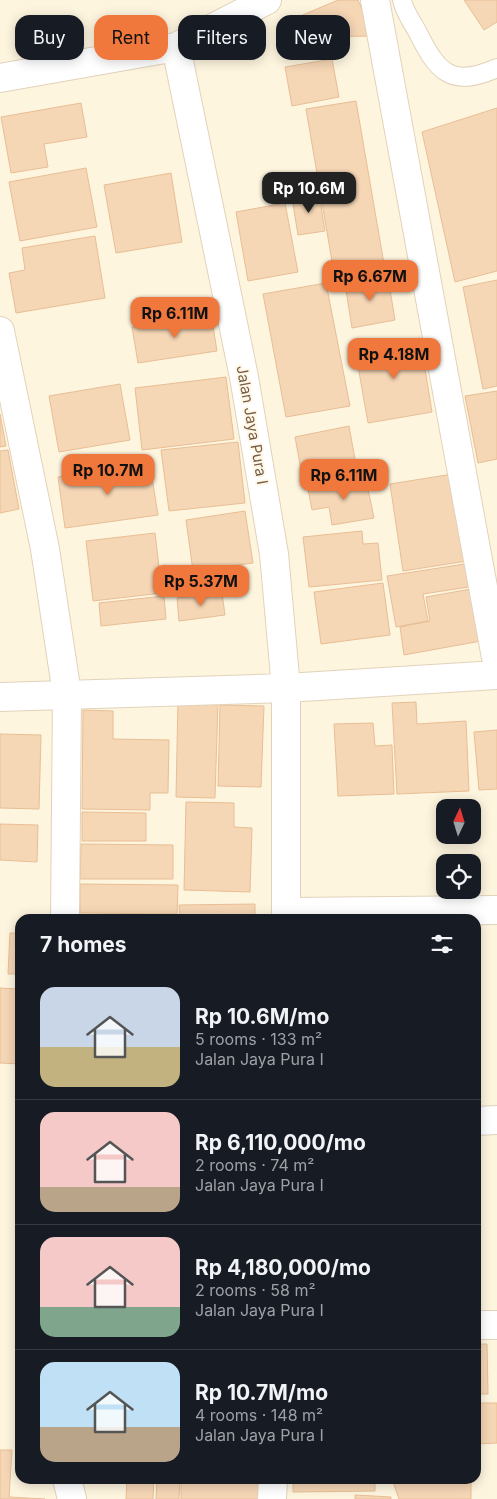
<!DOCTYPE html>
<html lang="en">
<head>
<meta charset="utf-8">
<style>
	:root { --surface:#171b24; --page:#242831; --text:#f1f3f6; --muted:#9ea1a6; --line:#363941; --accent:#f0783c }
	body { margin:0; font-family:Inter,sans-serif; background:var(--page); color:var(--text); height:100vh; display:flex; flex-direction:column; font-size:19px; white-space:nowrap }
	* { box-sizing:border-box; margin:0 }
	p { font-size:16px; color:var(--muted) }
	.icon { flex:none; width:28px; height:28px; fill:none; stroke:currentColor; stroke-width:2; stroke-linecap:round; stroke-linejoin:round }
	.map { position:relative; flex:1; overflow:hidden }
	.panel { position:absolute; left:15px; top:914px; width:466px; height:570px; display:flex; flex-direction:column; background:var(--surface); border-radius:15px; box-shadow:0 2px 12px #0003 }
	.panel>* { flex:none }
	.top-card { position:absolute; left:15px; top:15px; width:468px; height:45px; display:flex; gap:10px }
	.needle { width:32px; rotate:4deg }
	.fabs { position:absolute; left:436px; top:799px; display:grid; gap:10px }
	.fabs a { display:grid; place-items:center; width:45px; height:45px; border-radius:10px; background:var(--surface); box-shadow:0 2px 12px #0003; font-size:25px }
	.price { position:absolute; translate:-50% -42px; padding:0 11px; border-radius:10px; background:var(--accent); color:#111; font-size:16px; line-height:32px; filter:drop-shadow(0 1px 2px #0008) }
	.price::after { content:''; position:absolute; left:50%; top:30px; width:15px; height:11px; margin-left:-8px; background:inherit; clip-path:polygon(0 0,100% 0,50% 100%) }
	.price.on { background:#222; color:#fff }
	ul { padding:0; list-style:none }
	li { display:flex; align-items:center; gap:15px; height:125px; padding:0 25px }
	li+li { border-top:1px solid var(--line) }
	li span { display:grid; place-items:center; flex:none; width:140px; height:100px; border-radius:15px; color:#555 }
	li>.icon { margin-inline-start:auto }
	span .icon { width:60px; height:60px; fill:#fffc; stroke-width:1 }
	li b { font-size:21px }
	h2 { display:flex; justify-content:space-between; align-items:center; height:60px; padding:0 25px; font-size:21px }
	.chip { padding:0 18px; border-radius:15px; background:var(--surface); box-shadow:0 2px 12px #0003; font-size:18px; line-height:45px }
	.chip.on { background:var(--accent); color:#111 }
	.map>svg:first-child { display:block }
</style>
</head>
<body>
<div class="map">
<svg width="497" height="1499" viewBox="0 0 497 1499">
	<rect width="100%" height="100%" fill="#fef5df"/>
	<!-- building -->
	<path fill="#f5d6b5" stroke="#e8be95" d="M338,0H358L374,36L304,37L298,17Z
		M464,0H497V22L484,30Z
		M332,59L339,97L292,106L285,67Z
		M356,101L384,264L334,273L306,109Z
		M81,103L87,137L44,144L48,167L11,173L1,117Z
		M497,108V271L455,282L422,132Z
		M86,168L97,227L20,241L9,182Z
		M171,173L182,242L116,253L104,185Z
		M319,194L325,231L298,235L292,198Z
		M285,203L298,272L248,281L236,212Z
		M95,236L105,298L16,313L9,273L25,270L22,248Z
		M388,277L395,320L352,328L345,284Z
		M497,280V386L483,389L463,287Z
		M326,283L350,406L286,417L263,294Z
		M211,314L217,351L138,363L132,327Z
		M420,338L432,412L368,423L355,349Z
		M226,377L234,439L142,450L135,388Z
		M120,384L130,440L59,452L49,396Z
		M497,391V459L478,463L465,396Z
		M0,414L6,446L0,447Z
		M349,426L358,476L304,486L295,437Z
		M238,442L245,503L169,511L161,450Z
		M8,450L19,509L0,513V451Z
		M150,465L158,515L65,528L58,477Z
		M453,474L467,561L403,571L390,484Z
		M366,479L374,518L332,525L329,507L312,510L308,489Z
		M245,511L253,563L193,571L186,520Z
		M362,531L363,544L378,543L382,580L309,587L303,537Z
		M155,533L162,593L93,601L86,541Z
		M471,563L475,586L423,594L428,621L396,627L387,576Z
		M383,583L390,635L321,644L314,592Z
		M471,589L481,641L404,655L400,627L430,621L426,597Z
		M222,593L225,615L179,621L177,598Z
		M164,596L166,619L101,626L99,603Z
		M178,700L218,702L215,798L176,797Z
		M416,702L417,724L466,721L469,791L397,794L392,703Z
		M220,705L264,706L261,787L218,786Z
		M83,710L113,711V739L169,740L168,793H150V810L82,809Z
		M373,723L375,746L392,745L394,794L338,796L334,724Z
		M497,730V789L479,790L474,732Z
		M0,734L41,735L39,809L0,808Z
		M186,802L234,803V827L252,828L250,892L184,890Z
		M82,812L146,813V841H82Z
		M0,824L38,825L37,862L0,860Z
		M81,844L173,845V879H80Z
		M80,884L178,885L177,914L80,913Z
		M255,904V919H180L179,905Z
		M82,915L176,916V919H82Z
		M10,933H20V974H8Z
		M0,988L20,989V1064L0,1063Z
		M476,1344H487L488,1394H476Z
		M476,1403H497V1443L476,1444Z
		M0,1450H12L9,1497L45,1499H0Z
		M127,1479H154L153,1499H126Z
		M157,1479H180L179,1499H156Z
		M181,1479H261V1499H181Z
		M293,1479H375V1491L293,1492Z
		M392,1479H471V1499H399Z
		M355,1495L391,1497V1499H355Z"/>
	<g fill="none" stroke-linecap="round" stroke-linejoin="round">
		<!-- lane casing -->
		<g stroke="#e2d2bb" stroke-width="20">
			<path id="lane" d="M402,0C404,11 412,22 417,31C437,71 450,89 497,68"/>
		</g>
		<!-- street casing -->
		<g stroke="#e2d2bb" stroke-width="30">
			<path id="street" d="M375,0L497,663
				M176,47L244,377L274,554L286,688V919
				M0,78L176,47L267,0
				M0,331L45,549L67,694L65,919
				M0,697L286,688L497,675
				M286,912L497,910
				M476,1121L497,1120
				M476,1325H497
				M67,1479L72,1499
				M272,1499L273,1479"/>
		</g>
		<!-- lane -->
		<use href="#lane" stroke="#fff" stroke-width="18"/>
		<!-- street -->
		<use href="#street" stroke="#fff" stroke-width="28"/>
	</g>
	<g text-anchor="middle" stroke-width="4" stroke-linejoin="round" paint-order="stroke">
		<!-- street labels -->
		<g font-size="15" fill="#755c46" stroke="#fff8e7">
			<text transform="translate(252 425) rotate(80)" y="5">Jalan Jaya Pura I</text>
		</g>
	</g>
</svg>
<div class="fabs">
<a><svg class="needle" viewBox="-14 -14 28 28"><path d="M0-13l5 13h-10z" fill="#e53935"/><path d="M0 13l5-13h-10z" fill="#9ea1a6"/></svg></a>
<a><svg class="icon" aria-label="locate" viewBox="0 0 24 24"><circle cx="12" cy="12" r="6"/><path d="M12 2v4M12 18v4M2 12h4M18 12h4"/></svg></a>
</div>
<b class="price on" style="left:309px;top:214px">Rp 10.6M</b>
<b class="price" style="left:370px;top:302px">Rp 6.67M</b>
<b class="price" style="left:175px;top:339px">Rp 6.11M</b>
<b class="price" style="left:394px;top:380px">Rp 4.18M</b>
<b class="price" style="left:108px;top:496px">Rp 10.7M</b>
<b class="price" style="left:344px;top:501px">Rp 6.11M</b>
<b class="price" style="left:201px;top:607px">Rp 5.37M</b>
<div class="top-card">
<a class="chip">Buy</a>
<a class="chip on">Rent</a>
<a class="chip">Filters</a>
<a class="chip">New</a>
</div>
<section class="panel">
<h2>7 homes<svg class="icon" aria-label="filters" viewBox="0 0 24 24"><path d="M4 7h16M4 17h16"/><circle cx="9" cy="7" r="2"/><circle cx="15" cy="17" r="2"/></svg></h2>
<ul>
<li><span style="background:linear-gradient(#c9d6e8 60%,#c2b280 0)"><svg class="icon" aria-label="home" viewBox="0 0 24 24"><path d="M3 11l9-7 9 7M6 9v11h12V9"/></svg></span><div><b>Rp 10.6M/mo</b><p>5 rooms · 133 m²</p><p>Jalan Jaya Pura I</p></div></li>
<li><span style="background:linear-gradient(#f6c9c9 75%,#b9a48a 0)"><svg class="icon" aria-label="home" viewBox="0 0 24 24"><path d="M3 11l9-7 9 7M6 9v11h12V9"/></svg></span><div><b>Rp 6,110,000/mo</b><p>2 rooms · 74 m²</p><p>Jalan Jaya Pura I</p></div></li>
<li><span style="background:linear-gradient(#f6c9c9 70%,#7fa58c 0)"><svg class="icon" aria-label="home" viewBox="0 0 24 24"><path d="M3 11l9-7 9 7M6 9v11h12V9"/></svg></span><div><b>Rp 4,180,000/mo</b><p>2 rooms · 58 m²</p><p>Jalan Jaya Pura I</p></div></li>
<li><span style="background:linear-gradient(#bfe0f5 65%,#b9a48a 0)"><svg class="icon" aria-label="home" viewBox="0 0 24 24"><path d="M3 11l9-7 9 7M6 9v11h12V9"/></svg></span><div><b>Rp 10.7M/mo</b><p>4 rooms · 148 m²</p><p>Jalan Jaya Pura I</p></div></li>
</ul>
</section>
</div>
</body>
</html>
